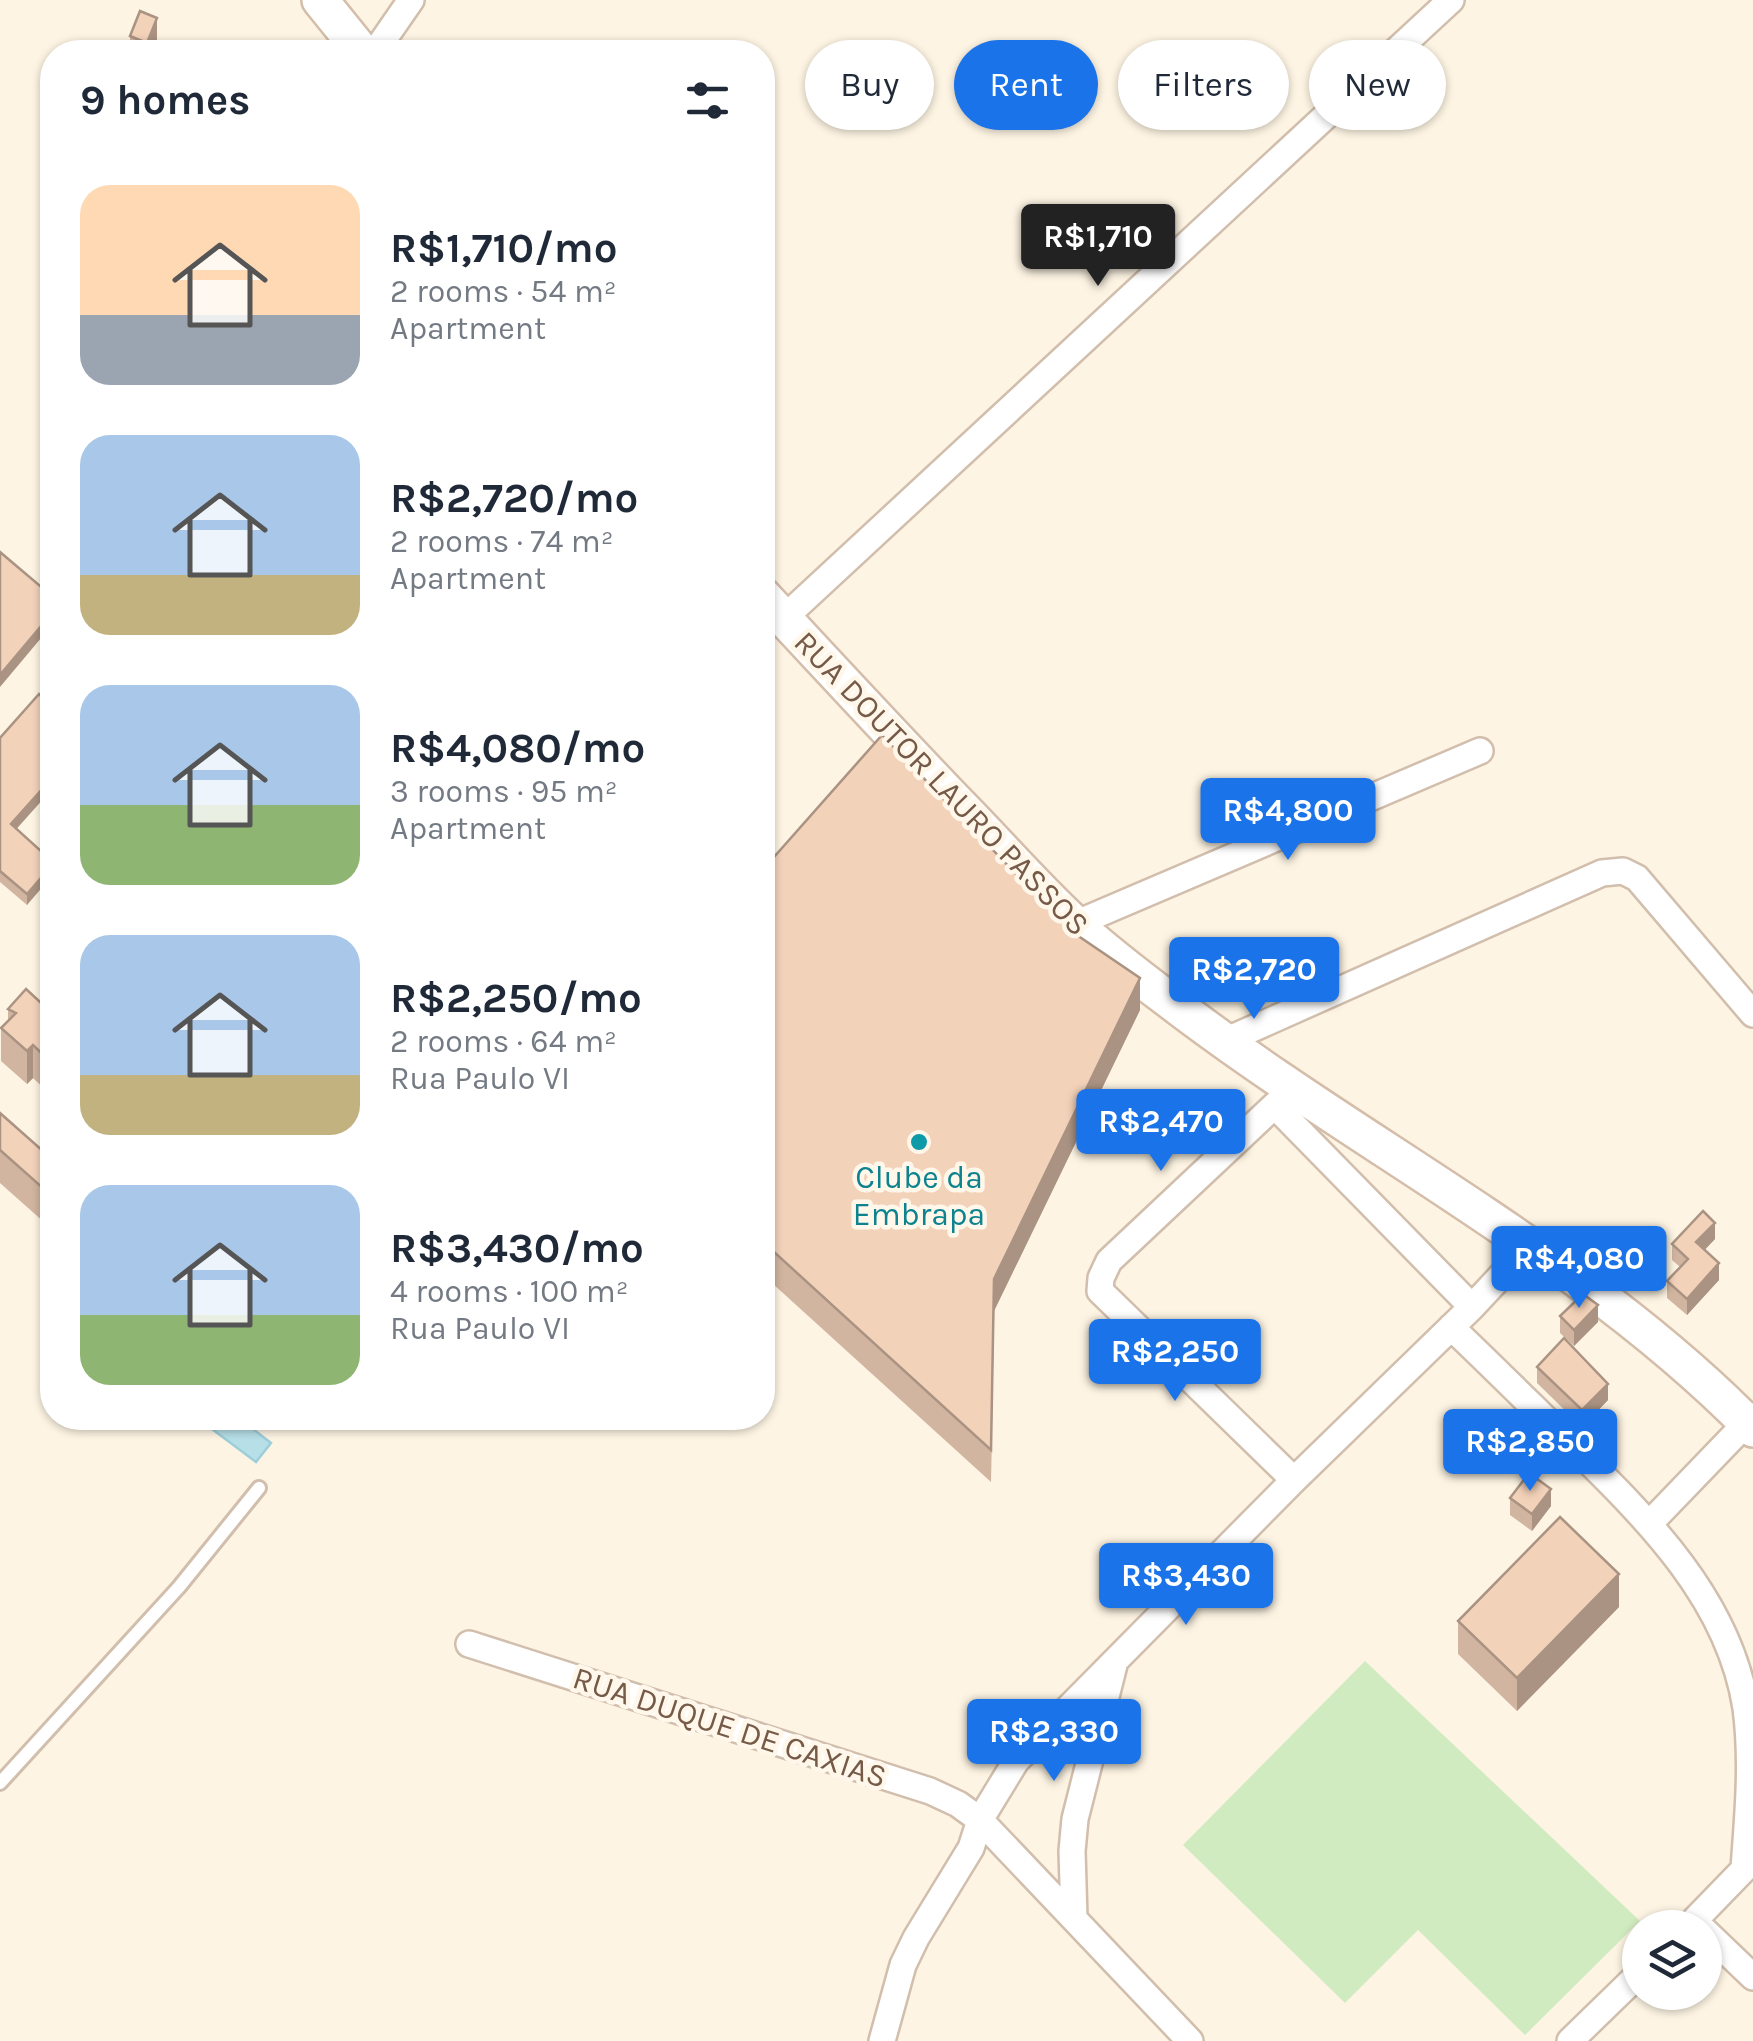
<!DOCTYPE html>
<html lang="en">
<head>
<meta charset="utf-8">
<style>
	:root { --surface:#fff; --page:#f2f2f3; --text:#1f2937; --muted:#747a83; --accent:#1a73e8 }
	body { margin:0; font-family:Karla,sans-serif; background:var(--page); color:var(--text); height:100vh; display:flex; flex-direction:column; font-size:38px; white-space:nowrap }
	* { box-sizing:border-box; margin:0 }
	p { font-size:32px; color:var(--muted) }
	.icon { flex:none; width:55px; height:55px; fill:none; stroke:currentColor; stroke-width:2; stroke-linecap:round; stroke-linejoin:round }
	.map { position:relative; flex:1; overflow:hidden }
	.sheet { position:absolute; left:40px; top:40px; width:735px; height:1390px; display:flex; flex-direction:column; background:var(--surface); border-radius:40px; box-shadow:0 2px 8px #0004 }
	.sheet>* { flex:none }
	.top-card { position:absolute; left:805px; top:40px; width:798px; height:90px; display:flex; gap:20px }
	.controls { position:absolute; left:1622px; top:1910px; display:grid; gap:20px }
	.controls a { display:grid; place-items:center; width:100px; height:100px; border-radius:50%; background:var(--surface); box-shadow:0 2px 8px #0004; font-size:50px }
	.price { position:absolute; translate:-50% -85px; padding:0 22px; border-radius:10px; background:var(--accent); color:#fff; font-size:32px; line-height:65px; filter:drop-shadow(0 2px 5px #0008) }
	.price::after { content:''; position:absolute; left:50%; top:60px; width:30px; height:22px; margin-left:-15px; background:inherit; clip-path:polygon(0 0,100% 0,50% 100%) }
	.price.active { background:#222; color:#fff }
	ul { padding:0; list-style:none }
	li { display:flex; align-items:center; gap:30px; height:250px; padding:0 40px }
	li span { display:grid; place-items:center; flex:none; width:280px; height:200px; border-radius:30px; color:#555 }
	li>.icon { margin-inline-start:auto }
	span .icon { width:120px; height:120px; fill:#fffc; stroke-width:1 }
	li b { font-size:42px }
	h2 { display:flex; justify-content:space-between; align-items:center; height:120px; padding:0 40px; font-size:42px }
	.tag { padding:0 35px; border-radius:45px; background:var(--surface); box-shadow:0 2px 8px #0004; font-size:35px; line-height:90px }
	.tag.active { background:var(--accent); color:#fff }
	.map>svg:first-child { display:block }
</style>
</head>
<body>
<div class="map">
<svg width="1753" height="2041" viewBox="0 0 1753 2041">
	<rect width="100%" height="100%" fill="#fdf4e3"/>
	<!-- green -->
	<path fill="#d1ebc1" d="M1365,1661L1640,1921L1525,2035L1418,1930L1345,2003L1183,1845Z"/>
	<!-- water -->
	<path fill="#b7dfe7" stroke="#9dced9" stroke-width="2.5" d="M209,1418H239L271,1443L256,1462L204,1423Z"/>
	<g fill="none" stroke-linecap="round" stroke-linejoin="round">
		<!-- lane casing -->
		<g stroke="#d1beac" stroke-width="18">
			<path id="lane" d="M0,1783L179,1587L259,1488"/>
		</g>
		<!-- street casing -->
		<g stroke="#d1beac" stroke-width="30">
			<path id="street" d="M375,52L411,0
				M784,618L1451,0
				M1075,924L1480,751
				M1225,1041L1602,873L1623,871L1637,878L1753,1014
				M1292,1089L1109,1261L1101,1278L1100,1291L1294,1480
				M1275,1106L1472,1307
				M1451,1327C1492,1366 1532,1406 1572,1445C1647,1519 1729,1599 1746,1708C1753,1761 1748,1815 1744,1868
				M1651,1522L1753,1416
				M469,1644L930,1791L958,1804L980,1820L1190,2041
				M1074,1918L1072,1851L1075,1819L1114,1665
				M1687,1928L1753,1860
				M1705,1931L1753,1977
				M882,2041L903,1965L916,1938L971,1848L980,1820L1016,1761L1294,1480L1472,1307L1529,1246
				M1570,2041L1640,1973"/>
		</g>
		<!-- secondary casing -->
		<g stroke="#d4bda9" stroke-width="40">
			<path id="secondary" d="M320,0L362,52
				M762,595C831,669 899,743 969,815C1004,851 1038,890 1075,924C1104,951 1137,976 1169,1000C1360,1147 1583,1255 1753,1429"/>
		</g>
		<!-- lane -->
		<use href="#lane" stroke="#fff" stroke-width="12"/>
		<!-- street -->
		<use href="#street" stroke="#fff" stroke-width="25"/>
		<!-- secondary -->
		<use href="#secondary" stroke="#fff" stroke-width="35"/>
	</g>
	<!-- wall -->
	<path fill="#d1b5a0" d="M140,11L157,51V52H130V36Z
		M52,707V805L44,798L16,829L52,861L27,905L0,882V738Z
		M762,847L774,857L1140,1010L994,1311L991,1482L762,1274Z
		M8,1009L52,1013V1096L33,1078L27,1084L1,1061V1028L8,1021Z
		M0,1113L52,1159L45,1223L0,1183Z
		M1715,1239L1704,1250L1719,1280L1687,1315L1667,1298V1281L1680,1267L1672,1260V1244Z
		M1560,1316L1598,1322L1574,1346L1560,1333Z
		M1537,1367L1608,1400L1582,1427L1537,1383Z
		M1510,1498L1551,1506L1532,1531L1510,1515Z
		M1619,1607L1517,1711L1458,1654V1621Z"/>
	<!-- shaded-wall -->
	<path fill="#aa9382" d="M157,18V51L147,52V43Z
		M52,613V625L0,687V675Z
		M44,787V798L11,835V824Z
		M52,865V876L27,905V894Z
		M1140,978V1010L994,1311L991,1482L994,1279Z
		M33,1045V1078L27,1084V1051Z
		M52,1181V1214L45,1223V1190Z
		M1715,1223V1239L1696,1259V1242Z
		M1719,1263V1280L1687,1315V1299Z
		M1598,1305V1322L1574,1346V1330Z
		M1608,1384V1400L1582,1427V1410Z
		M1551,1489V1506L1532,1531V1514Z
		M1619,1574V1607L1517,1711V1678Z"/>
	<!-- building -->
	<path fill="#f3d2ba" stroke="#aa9382" stroke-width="2.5" d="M140,11L157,18L147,43L130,36Z
		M0,552L52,596V613L0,675Z
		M39,694L52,707V794L44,787L11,824L52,861V865L27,894L0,871V738Z
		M882,735L1071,931L1140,978L994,1279L991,1450L762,1241V847L774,857Z
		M26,989L52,1013V1063L33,1045L27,1051L1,1028L16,1013L8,1009Z
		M0,1113L52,1159V1181L45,1190L0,1150Z
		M1703,1211L1715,1223L1696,1242L1719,1263L1687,1299L1667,1281L1688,1259L1672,1244Z
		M1583,1294L1598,1305L1574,1330L1560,1316Z
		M1564,1338L1608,1384L1582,1410L1537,1367Z
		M1529,1473L1551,1489L1532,1514L1510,1498Z
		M1560,1517L1619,1574L1517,1678L1458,1621Z"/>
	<!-- markers -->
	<circle fill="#0f9aa8" stroke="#fff7ea" stroke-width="4" cx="919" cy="1142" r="10"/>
	<g text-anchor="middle" stroke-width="9" stroke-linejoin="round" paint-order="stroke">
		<!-- street labels -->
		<g font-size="32" fill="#765a48" stroke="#fff7ea">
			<text transform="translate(942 783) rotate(46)" y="11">RUA DOUTOR LAURO PASSOS</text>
			<text transform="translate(730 1727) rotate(18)" y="11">RUA DUQUE DE CAXIAS</text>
		</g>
		<!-- culture labels -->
		<g font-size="32" fill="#0d838f" stroke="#fff7ea">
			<text x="919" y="1188">Clube da<tspan x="919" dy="37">Embrapa</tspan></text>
		</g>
	</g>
</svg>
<div class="controls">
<a><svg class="icon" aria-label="layers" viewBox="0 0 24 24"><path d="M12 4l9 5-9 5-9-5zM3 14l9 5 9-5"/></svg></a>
</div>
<b class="price active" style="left:1098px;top:289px">R$1,710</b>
<b class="price" style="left:1288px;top:863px">R$4,800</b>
<b class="price" style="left:1254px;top:1022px">R$2,720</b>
<b class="price" style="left:1161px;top:1174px">R$2,470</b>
<b class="price" style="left:1579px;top:1311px">R$4,080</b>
<b class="price" style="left:1175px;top:1404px">R$2,250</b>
<b class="price" style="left:1530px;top:1494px">R$2,850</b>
<b class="price" style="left:1186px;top:1628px">R$3,430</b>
<b class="price" style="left:1054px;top:1784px">R$2,330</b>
<div class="top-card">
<a class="tag">Buy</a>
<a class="tag active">Rent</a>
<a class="tag">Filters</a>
<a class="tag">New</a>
</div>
<section class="sheet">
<h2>9 homes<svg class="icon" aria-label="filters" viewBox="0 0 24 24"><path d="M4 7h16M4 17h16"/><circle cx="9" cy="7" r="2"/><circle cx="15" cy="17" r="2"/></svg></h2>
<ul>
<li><span style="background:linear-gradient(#ffd9b3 65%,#9aa5b1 0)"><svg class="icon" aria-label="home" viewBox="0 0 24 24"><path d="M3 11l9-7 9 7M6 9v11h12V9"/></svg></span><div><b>R$1,710/mo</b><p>2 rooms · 54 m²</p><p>Apartment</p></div></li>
<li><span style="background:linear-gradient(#a9c7e8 70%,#c2b280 0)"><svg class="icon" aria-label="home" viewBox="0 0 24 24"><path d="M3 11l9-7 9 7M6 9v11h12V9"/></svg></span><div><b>R$2,720/mo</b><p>2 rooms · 74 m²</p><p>Apartment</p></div></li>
<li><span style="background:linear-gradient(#a9c7e8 60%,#8fb573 0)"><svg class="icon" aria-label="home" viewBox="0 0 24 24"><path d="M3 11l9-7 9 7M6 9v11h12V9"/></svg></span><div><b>R$4,080/mo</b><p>3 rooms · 95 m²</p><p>Apartment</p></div></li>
<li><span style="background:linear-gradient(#a9c7e8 70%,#c2b280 0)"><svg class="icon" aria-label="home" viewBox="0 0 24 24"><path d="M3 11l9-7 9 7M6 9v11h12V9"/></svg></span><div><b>R$2,250/mo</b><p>2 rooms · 64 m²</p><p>Rua Paulo VI</p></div></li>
<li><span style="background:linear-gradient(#a9c7e8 65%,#8fb573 0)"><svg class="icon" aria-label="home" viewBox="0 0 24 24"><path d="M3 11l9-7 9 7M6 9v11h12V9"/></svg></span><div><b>R$3,430/mo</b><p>4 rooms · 100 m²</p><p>Rua Paulo VI</p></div></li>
</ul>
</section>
</div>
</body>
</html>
